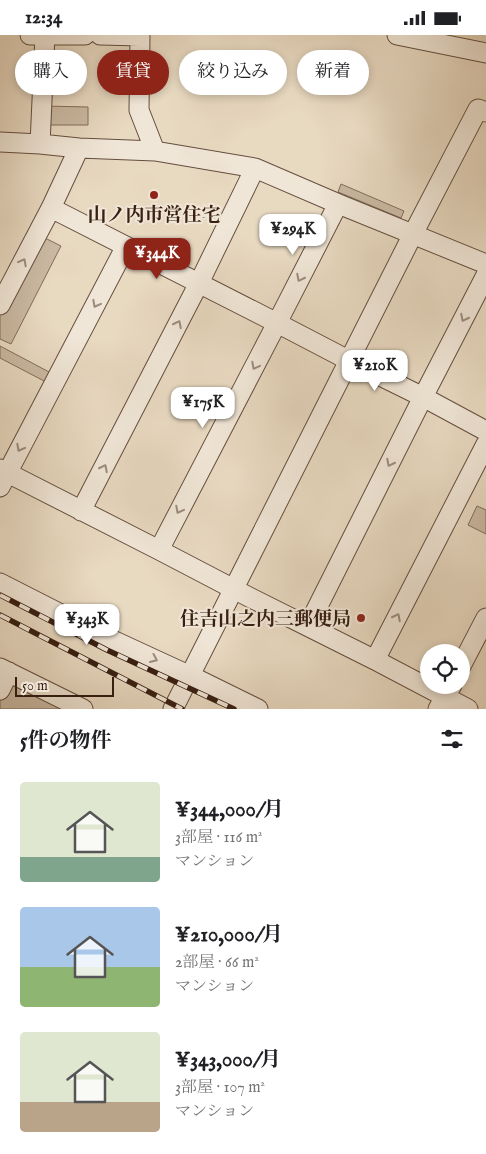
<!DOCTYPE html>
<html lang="ja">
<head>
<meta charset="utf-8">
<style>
	:root { --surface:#fff; --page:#f6f6f6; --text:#202124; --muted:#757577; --accent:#8f2418 }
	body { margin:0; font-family:"IM FELL English","Noto Serif JP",serif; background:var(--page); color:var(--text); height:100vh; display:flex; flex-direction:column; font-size:19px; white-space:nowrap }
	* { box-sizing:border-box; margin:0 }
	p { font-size:16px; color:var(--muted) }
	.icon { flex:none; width:28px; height:28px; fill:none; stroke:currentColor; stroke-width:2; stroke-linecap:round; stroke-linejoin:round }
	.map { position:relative; height:674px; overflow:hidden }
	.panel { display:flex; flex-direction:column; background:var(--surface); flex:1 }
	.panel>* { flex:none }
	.top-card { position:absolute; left:15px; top:15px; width:456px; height:45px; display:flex; gap:10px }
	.fabs { position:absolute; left:420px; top:609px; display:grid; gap:10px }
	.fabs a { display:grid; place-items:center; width:50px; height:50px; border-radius:50%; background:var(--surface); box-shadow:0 2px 8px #0003; font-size:25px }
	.scale { position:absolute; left:15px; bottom:12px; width:99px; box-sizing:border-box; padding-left:5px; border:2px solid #381f12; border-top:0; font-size:14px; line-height:18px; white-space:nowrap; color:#381f12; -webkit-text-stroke:4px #f0e6d7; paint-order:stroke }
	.price { position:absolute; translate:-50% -42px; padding:0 11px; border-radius:10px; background:#fff; color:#222; font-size:16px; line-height:32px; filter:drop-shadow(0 1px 2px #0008) }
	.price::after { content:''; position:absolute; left:50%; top:30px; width:15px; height:11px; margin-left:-8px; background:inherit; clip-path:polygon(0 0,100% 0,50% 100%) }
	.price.on { background:var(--accent); color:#fff }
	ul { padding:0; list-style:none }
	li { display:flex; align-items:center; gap:15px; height:125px; padding:0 20px }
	li span { display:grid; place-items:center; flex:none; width:140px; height:100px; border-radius:5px; color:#555 }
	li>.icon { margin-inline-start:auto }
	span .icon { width:60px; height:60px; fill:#fffc; stroke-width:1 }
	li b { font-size:21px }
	h2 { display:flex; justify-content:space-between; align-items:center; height:60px; padding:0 20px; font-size:21px }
	.pill { padding:0 18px; border-radius:22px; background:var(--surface); box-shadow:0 2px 8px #0003; font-size:18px; line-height:45px }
	.pill.on { background:var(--accent); color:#fff }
	.status { display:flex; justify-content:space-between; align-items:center; height:35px; padding:0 25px; background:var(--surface); direction:ltr }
	.status svg { height:14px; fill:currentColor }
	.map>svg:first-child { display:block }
</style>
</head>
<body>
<div class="status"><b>12:34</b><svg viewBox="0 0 49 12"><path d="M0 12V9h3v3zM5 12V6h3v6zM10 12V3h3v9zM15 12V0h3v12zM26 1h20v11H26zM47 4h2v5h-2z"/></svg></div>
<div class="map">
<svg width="486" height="674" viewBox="0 0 486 674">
	<rect width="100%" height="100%" fill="#e8d9c1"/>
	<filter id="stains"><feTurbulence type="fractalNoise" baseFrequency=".004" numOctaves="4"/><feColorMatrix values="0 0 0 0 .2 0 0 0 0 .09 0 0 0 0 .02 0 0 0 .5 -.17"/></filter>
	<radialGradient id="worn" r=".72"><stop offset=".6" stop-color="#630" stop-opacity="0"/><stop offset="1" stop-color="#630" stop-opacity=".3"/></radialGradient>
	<!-- green -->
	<path fill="#cab9a3" stroke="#816c5a" d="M45,71L88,72V90H45Z
		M341,149L404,176L401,183L338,157Z
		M41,201L61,211L11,309L0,304V279Z
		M0,311L51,338L46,347L0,323Z
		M477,471L486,475V499L468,490Z
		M16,647L71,674H0V665L8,649Z"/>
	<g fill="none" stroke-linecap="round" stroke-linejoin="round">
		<!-- minor casing -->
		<g stroke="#644e3e" stroke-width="21">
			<path id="minor" d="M30,0H85
				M100,0L140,1L139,75L155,116
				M397,0L486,18
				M0,107L40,109L79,113L155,116L255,133L341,170L486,229
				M40,109L45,0
				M51,173L279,289L350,326L423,362L486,396
				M0,270L51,173L79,113
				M0,434L159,515L251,563L377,626L468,674
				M0,452L126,211
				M81,476L199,248L255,133
				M159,515L277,288L338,169
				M0,548L108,603L199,645L258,674
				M308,591L423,362L486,240
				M375,625L486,409
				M461,631L486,583
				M0,633L83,674
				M0,655L9,637
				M173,674L413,199L478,74L486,77
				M438,674L452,650"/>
		</g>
		<!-- minor -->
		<use href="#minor" stroke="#f0e6d7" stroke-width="19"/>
		<!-- rail casing -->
		<g stroke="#381f12" stroke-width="5.5">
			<path id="rail" d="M0,560L107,615L234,674
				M0,580L182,674"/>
		</g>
		<!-- rail -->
		<use href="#rail" stroke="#f0e6d7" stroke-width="4" stroke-dasharray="11" stroke-linecap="butt"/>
	</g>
	<!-- one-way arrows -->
	<defs><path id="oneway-chevron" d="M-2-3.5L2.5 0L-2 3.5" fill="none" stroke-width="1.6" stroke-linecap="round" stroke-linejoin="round" transform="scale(1.25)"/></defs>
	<g stroke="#9d8c7e">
		<use href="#oneway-chevron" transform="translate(23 227) rotate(-62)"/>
		<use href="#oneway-chevron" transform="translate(300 243) rotate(117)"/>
		<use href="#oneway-chevron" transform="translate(96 269) rotate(118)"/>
		<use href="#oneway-chevron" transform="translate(464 283) rotate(117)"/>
		<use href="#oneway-chevron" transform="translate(178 289) rotate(-63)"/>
		<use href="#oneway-chevron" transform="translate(255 331) rotate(118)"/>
		<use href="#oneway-chevron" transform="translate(20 413) rotate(118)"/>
		<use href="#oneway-chevron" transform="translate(390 428) rotate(117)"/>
		<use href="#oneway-chevron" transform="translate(104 433) rotate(-63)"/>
		<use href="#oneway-chevron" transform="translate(179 475) rotate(118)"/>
		<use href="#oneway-chevron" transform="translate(397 582) rotate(-63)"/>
		<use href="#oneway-chevron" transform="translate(154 624) rotate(24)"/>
	</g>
	<!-- markers -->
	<g fill="#8f2418" stroke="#f0e6d7" stroke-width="2">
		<circle cx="154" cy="160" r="5"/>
		<circle cx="361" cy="583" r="5"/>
	</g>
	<g text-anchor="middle" stroke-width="4" stroke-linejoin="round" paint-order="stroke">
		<!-- poi labels -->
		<g font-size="19" font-weight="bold" fill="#381f12" stroke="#f0e6d7">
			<text x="154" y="186">山ノ内市営住宅</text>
			<text x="351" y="590" text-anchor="end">住吉山之内三郵便局</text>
		</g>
	</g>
	<rect width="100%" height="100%" filter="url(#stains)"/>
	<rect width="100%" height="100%" fill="url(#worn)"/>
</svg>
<div class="fabs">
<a><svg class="icon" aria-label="locate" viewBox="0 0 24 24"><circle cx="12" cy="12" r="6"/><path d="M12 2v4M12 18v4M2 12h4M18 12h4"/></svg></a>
</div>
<div class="scale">50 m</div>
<b class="price" style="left:293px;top:221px">¥294K</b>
<b class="price on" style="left:157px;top:245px">¥344K</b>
<b class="price" style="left:375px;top:357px">¥210K</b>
<b class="price" style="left:203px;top:394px">¥175K</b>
<b class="price" style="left:87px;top:611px">¥343K</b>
<div class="top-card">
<a class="pill">購入</a>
<a class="pill on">賃貸</a>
<a class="pill">絞り込み</a>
<a class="pill">新着</a>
</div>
</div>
<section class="panel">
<h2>5件の物件<svg class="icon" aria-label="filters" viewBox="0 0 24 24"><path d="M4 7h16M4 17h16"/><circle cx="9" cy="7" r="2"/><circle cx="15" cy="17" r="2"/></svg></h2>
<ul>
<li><span style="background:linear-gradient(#dfe7d0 75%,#7fa58c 0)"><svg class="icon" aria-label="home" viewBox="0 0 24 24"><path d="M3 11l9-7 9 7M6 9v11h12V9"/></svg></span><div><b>¥344,000/月</b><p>3部屋 · 116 m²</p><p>マンション</p></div></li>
<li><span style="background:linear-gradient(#a9c7e8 60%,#8fb573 0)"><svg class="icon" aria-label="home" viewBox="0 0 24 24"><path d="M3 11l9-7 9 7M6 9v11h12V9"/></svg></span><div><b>¥210,000/月</b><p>2部屋 · 66 m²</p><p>マンション</p></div></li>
<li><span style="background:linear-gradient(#dfe7d0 70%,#b9a48a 0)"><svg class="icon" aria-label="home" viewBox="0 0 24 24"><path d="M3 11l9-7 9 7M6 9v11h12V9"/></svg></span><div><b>¥343,000/月</b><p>3部屋 · 107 m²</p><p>マンション</p></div></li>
</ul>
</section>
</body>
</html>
